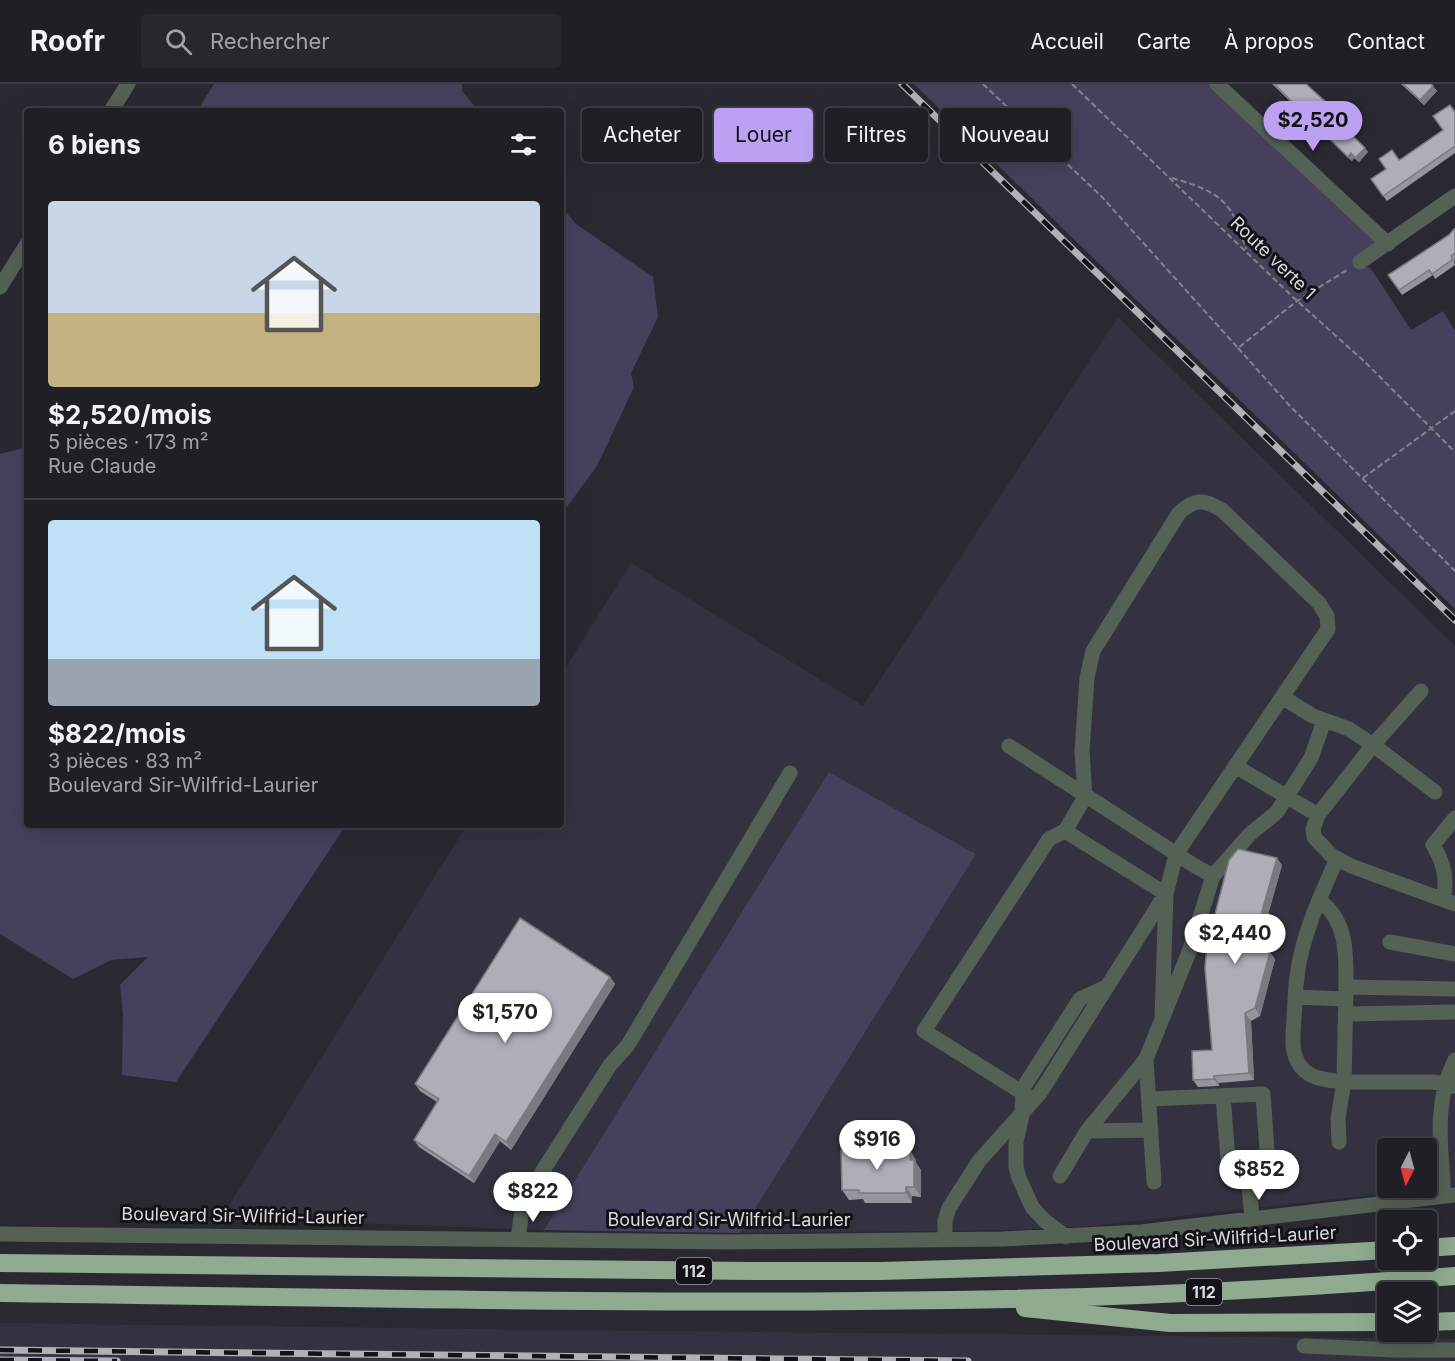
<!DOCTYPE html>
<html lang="fr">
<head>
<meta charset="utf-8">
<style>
	:root { --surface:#201f26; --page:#28272e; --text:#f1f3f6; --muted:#a2a2a7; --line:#3d3d43; --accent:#bca0f2 }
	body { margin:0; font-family:Inter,sans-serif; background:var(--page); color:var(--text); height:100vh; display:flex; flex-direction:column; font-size:22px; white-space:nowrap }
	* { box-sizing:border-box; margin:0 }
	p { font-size:20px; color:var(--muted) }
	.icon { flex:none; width:33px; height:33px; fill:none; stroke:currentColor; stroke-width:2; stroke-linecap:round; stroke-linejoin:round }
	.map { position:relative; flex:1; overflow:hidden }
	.details { position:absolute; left:24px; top:24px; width:540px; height:720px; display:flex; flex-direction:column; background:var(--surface); border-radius:6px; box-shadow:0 6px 24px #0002,0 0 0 2px var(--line) }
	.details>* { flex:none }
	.hud { position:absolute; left:582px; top:24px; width:570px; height:54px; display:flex; gap:12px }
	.needle { width:39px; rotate:186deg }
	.tools { position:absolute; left:1377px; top:1054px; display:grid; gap:12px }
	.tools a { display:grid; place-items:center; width:60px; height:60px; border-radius:6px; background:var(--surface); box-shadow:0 6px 24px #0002,0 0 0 2px var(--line); font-size:30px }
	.price { position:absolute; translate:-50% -51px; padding:0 14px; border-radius:21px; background:#fff; color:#222; font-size:20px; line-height:39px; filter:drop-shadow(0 2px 3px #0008) }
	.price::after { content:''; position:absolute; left:50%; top:36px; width:18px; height:14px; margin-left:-9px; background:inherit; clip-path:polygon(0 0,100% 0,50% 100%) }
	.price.active { background:var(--accent); color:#111 }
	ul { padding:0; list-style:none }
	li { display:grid; align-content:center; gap:12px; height:318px; padding:0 24px }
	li+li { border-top:2px solid var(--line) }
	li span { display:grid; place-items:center; height:186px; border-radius:6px; color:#555 }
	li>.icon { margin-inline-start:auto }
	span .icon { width:108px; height:108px; fill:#fffc; stroke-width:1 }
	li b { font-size:26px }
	h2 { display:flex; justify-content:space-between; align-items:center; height:72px; padding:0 24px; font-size:26px }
	.pill { padding:0 21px; border-radius:6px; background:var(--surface); box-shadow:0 6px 24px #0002,0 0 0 2px var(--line); font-size:21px; line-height:54px }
	.pill.active { background:var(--accent); color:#111 }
	header { display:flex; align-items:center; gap:36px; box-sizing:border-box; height:84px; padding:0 30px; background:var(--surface); border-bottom:2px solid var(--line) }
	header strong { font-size:28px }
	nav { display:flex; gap:33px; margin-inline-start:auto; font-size:21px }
	.search { width:420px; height:54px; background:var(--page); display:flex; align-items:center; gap:15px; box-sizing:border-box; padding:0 21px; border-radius:6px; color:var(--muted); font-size:22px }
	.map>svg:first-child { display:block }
</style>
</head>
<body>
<header>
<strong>Roofr</strong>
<div class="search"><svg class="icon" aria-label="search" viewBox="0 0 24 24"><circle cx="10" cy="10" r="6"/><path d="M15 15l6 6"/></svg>Rechercher</div>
<nav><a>Accueil</a><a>Carte</a><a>À propos</a><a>Contact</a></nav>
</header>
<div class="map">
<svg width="1455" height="1277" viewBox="0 0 1455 1277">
	<rect width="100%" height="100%" fill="#2a2932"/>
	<!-- built -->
	<path fill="#343240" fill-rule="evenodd" d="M1118,233L1455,562V1102L1090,1142L1014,1146L740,1149L976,770L829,688L544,1146L221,1134L467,741H561V591L631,479L863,622ZM1388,1065H1426V1104H1388Z
		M0,1239L557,1246L1455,1255V1277H0Z"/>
	<!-- green -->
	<path fill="#46405d" d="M214,0H462V7L479,27H197Z
		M914,0H1217L1388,160L1361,178L1372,186L1411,246L1443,227L1455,247V525Z
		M561,122L576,140L653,193L658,233L631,289L634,303L597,382L561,431Z
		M27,363V741H346L176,998L122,991L123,930L120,901L148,873L111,876L73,895L0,850V370Z
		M829,688L976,770L740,1149L544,1146Z"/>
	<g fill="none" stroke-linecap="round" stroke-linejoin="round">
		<!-- path -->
		<path stroke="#84838b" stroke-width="2" stroke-dasharray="6 3" stroke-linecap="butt" d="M983,0L1101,112L1238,264L1297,217L1347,186
			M1072,0L1297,217L1364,277L1455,368
			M1172,94C1220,108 1232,116 1246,165
			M1238,264L1289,321L1455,487
			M1363,394L1455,327"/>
		<!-- minor -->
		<path stroke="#556155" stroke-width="15" d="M1217,0L1388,160
			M111,27L128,0
			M1360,178L1455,112
			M0,203L27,160
			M1421,607L1373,661L1435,708
			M1009,662L1195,782L1213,792L1189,868L1146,975L1154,1098
			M1235,682L1318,731L1373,661L1349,645L1313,632L1282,613
			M1318,731L1313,745L1314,753L1331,771L1351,782L1455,820
			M1065,747L1085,713L1082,667L1087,594L1093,567L1179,429C1196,414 1203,415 1222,426L1319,519L1327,532L1328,545L1176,770L1166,810L1162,934
			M1337,775C1321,810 1301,854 1297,893C1295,906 1295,920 1294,934C1293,951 1290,969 1301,983C1312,996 1329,996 1344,998L1338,1034L1339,1058
			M1213,792L1250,750L1277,728L1311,674L1324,637
			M1443,815C1448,795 1444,778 1433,761L1455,734
			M1319,816C1348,837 1346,871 1346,903
			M1390,858L1455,870
			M1455,905L1346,903L1344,998H1433L1455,1002
			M1296,913L1346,915
			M1345,930L1455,928
			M1146,975L1087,1047L1151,1046
			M1149,1015L1263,1010L1268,1080C1257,1093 1243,1093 1229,1088L1223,1012
			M1034,1016L924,947L1049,755L1065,747L1166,810
			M1248,1091L1252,1134
			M1060,1092L1087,1047
			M1444,1112C1441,1065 1433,1019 1455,976
			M0,1150L729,1158L1002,1155L1141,1148L1455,1111
			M1066,1153L1045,1137L1032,1123L1019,1094L1016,1083V1058L1022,1031L1023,1004L1080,915L1108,902
			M518,1155L523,1118L610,981L628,961L790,689
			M945,1156V1137L949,1124L979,1077L1040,1009L1165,811
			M1304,1262L1395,1266H1455"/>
		<!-- highway -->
		<path stroke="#90ab8f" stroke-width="18" d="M1426,1164L1455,1162
			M0,1179L752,1187H881L1159,1179L1388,1166
			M0,1209C317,1213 634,1221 951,1216C1119,1214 1287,1205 1455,1192
			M1025,1224L1170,1239L1388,1238
			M1426,1238L1455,1237"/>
		<!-- rail casing -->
		<g stroke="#b2b1b8" stroke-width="7">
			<path id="rail" d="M902,0L1455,536
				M0,1266L968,1277
				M0,1276L117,1277"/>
		</g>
		<!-- rail -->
		<use href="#rail" stroke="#131216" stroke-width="4.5" stroke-dasharray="14" stroke-linecap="butt"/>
	</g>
	<!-- wall -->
	<path fill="#96959e" d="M1272,0H1306L1338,29L1341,34L1338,37L1368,68L1359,78L1354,74L1352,77Z
		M1401,0H1431L1437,7L1424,21Z
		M1455,27V69L1387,117L1371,95L1443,46Z
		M1455,145V176L1454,177L1455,181L1435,195L1433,191L1402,211L1388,191L1449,151Z
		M1282,781L1259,862L1275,875L1260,932L1251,937L1254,996L1219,999V1002L1198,1003L1193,996L1212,966Z
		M610,893L615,900L511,1066L500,1057L474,1099L419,1063L414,1056L437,1018L420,1007L415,1000Z
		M877,1063L880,1066L916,1076V1079L921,1086V1113L912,1112V1119H865L863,1115L849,1116L842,1106L857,1066Z"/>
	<!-- shaded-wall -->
	<path fill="#7a7981" d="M1433,2L1437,7L1424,21L1420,16Z
		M1365,64L1368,68L1359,78L1355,74Z
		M1351,69L1354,74L1352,77L1348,73Z
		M1277,774L1282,781L1258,867L1253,859Z
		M1270,868L1275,875L1260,932L1255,924Z
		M610,893L615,900L511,1066L506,1058Z
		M1245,929L1251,937L1254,996L1249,989Z
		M1214,992L1219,999V1002L1214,995Z
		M495,1050L500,1057L474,1099L469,1092Z
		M910,1066L916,1076V1079L921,1086V1113L914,1103L910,1076Z
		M906,1103L912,1112V1119L906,1109Z"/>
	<!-- building -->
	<path fill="#afadb8" stroke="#7a7981" stroke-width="1.5" d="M1274,0H1306L1338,29L1334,33L1365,64L1355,74L1351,69L1348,73Z
		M1403,0H1431L1433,2L1420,16Z
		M1450,21L1455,28V62L1383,112L1371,95L1386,85L1379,75L1392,66L1399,76L1401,75L1443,46L1433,32Z
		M1454,145H1455V169L1451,172L1453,175L1432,190L1429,186L1399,206L1388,191L1449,151Z
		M1238,765L1277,774L1253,859L1270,868L1255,924L1245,929L1249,989L1214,992V995L1193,996L1192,967L1212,966L1205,884L1207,861L1229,776Z
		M520,834L610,893L506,1058L495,1050L469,1092L414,1056L439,1015L415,1000Z
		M857,1063H877L878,1066H910V1076H914V1103H906V1109H859V1106H842L841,1066H857Z"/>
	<g text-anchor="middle" stroke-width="6" stroke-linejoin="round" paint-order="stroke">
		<!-- shield labels -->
		<g fill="#131216" stroke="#9e9da3" stroke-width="1.5">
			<rect x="676" y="1174" width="36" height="26" rx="4.5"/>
			<rect x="1186" y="1195" width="36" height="26" rx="4.5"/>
		</g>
		<g font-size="16" font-weight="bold" fill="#dad9df">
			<text x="694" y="1193">112</text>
			<text x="1204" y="1214">112</text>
		</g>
		<!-- street labels -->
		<g font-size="18" fill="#dad9df" stroke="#131216">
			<text transform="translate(1273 174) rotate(44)" y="6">Route verte 1</text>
			<text transform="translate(243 1132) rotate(1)" y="6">Boulevard Sir-Wilfrid-Laurier</text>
			<text x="729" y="1142">Boulevard Sir-Wilfrid-Laurier</text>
			<text transform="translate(1215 1155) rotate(-3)" y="6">Boulevard Sir-Wilfrid-Laurier</text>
		</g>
	</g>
</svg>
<div class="tools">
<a><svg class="needle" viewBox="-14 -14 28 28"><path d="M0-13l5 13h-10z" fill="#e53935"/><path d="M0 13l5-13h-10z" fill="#a2a2a7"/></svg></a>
<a><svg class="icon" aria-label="locate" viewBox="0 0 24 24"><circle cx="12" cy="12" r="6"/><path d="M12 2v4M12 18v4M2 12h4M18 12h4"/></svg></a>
<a><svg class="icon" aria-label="layers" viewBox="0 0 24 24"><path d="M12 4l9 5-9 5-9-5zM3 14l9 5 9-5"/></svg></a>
</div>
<b class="price active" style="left:1313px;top:68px">$2,520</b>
<b class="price" style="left:1235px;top:881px">$2,440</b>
<b class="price" style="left:505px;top:960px">$1,570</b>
<b class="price" style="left:877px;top:1087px">$916</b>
<b class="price" style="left:1259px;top:1117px">$852</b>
<b class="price" style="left:533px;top:1139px">$822</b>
<div class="hud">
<a class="pill">Acheter</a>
<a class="pill active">Louer</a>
<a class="pill">Filtres</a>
<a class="pill">Nouveau</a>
</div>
<section class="details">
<h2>6 biens<svg class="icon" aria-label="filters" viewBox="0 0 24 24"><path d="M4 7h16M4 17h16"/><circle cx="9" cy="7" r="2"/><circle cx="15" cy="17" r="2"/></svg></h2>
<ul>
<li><span style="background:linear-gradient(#c9d6e8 60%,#c2b280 0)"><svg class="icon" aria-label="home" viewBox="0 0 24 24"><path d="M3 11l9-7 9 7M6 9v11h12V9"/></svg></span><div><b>$2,520/mois</b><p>5 pièces · 173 m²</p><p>Rue Claude</p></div></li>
<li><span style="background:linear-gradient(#bfe0f5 75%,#9aa5b1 0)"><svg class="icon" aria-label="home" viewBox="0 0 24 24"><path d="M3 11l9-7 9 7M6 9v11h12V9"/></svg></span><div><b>$822/mois</b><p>3 pièces · 83 m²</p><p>Boulevard Sir-Wilfrid-Laurier</p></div></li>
</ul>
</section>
</div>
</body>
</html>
